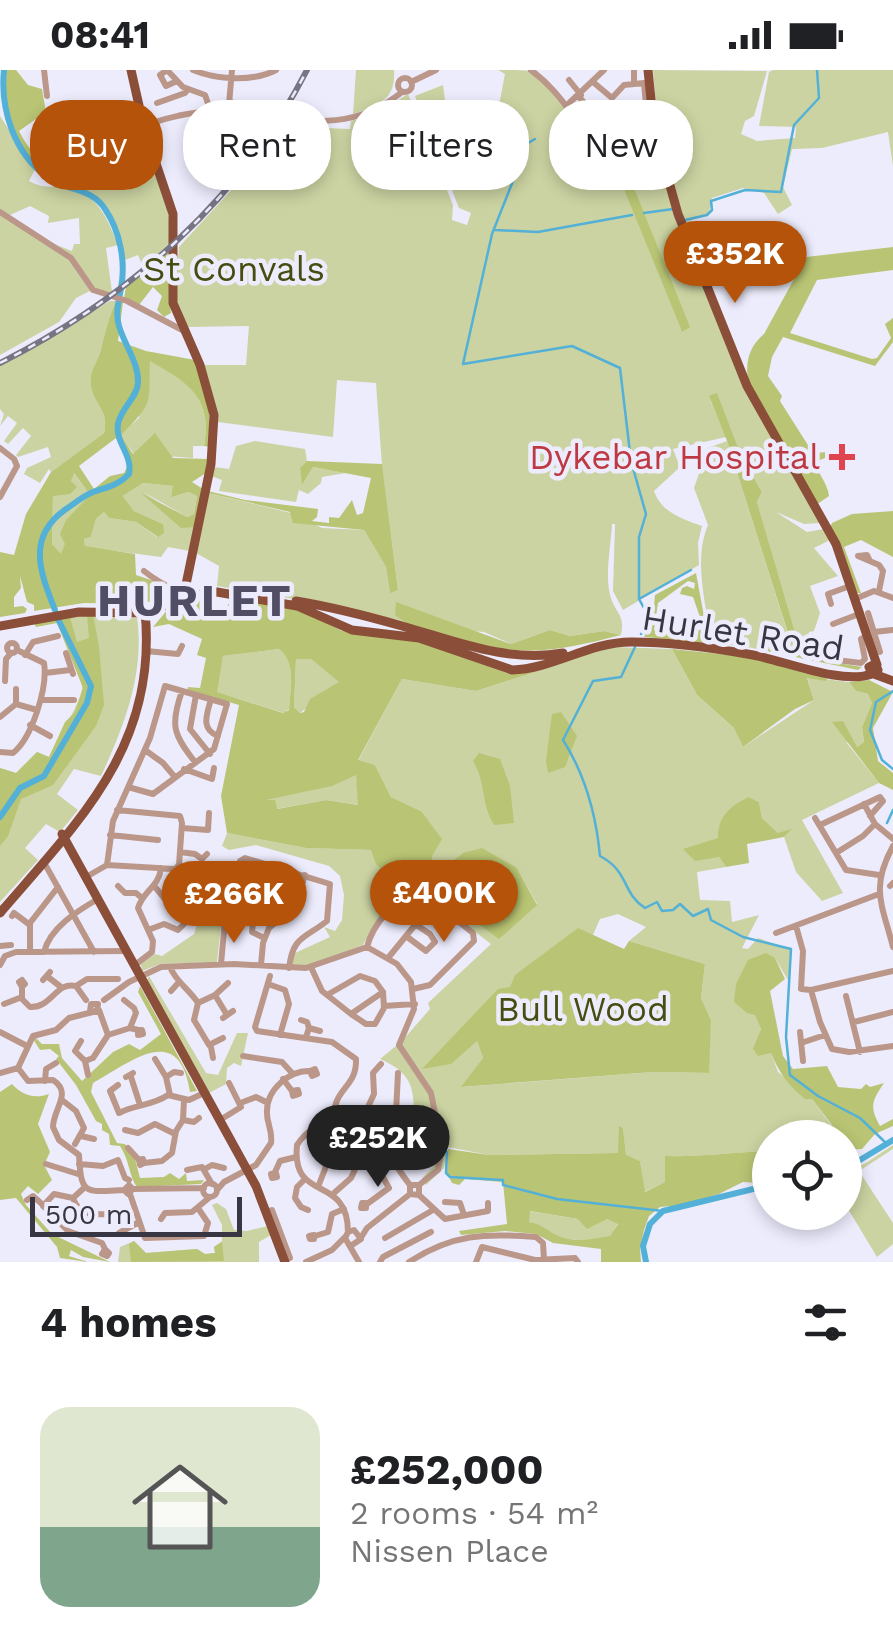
<!DOCTYPE html>
<html lang="en">
<head>
<meta charset="utf-8">
<style>
	:root { --surface:#fff; --page:#f2f2f2; --text:#202124; --muted:#757577; --accent:#b45309 }
	body { margin:0; font-family:"Work Sans",sans-serif; background:var(--page); color:var(--text); height:100vh; display:flex; flex-direction:column; font-size:38px; white-space:nowrap }
	* { box-sizing:border-box; margin:0 }
	p { font-size:32px; color:var(--muted) }
	.icon { flex:none; width:55px; height:55px; fill:none; stroke:currentColor; stroke-width:2; stroke-linecap:round; stroke-linejoin:round }
	.map { position:relative; height:1192px; overflow:hidden }
	.sheet { display:flex; flex-direction:column; background:var(--surface); flex:1 }
	.sheet>* { flex:none }
	.hud { position:absolute; left:30px; top:30px; width:835px; height:90px; display:flex; gap:20px }
	.tools { position:absolute; left:752px; top:1050px; display:grid; gap:20px }
	.tools a { display:grid; place-items:center; width:110px; height:110px; border-radius:50%; background:var(--surface); box-shadow:0 5px 15px #0003; font-size:50px }
	.scale { position:absolute; left:30px; bottom:25px; width:212px; box-sizing:border-box; padding-left:10px; border:5px solid #383642; border-top:0; font-size:28px; line-height:35px; white-space:nowrap; color:#383642; -webkit-text-stroke:8px #edecfd; paint-order:stroke }
	.price { position:absolute; translate:-50% -85px; padding:0 22px; border-radius:35px; background:var(--accent); color:#fff; font-size:32px; line-height:65px; filter:drop-shadow(0 2px 5px #0008) }
	.price::after { content:''; position:absolute; left:50%; top:60px; width:30px; height:22px; margin-left:-15px; background:inherit; clip-path:polygon(0 0,100% 0,50% 100%) }
	.price.current { background:#222; color:#fff }
	ul { padding:0; list-style:none }
	li { display:flex; align-items:center; gap:30px; height:250px; padding:0 40px }
	li span { display:grid; place-items:center; flex:none; width:280px; height:200px; border-radius:30px; color:#555 }
	li>.icon { margin-inline-start:auto }
	span .icon { width:120px; height:120px; fill:#fffc; stroke-width:1 }
	li b { font-size:42px }
	h2 { display:flex; justify-content:space-between; align-items:center; height:120px; padding:0 40px; font-size:42px }
	.pill { padding:0 35px; border-radius:40px; background:var(--surface); box-shadow:0 5px 15px #0003; font-size:35px; line-height:90px }
	.pill.current { background:var(--accent); color:#fff }
	.status { display:flex; justify-content:space-between; align-items:center; height:70px; padding:0 50px; background:var(--surface); direction:ltr }
	.status svg { height:28px; fill:currentColor }
	.map>svg:first-child { display:block }
</style>
</head>
<body>
<div class="status"><b>08:41</b><svg viewBox="0 0 49 12"><path d="M0 12V9h3v3zM5 12V6h3v6zM10 12V3h3v9zM15 12V0h3v12zM26 1h20v11H26zM47 4h2v5h-2z"/></svg></div>
<div class="map">
<svg width="893" height="1192" viewBox="0 0 893 1192">
	<rect width="100%" height="100%" fill="#edecfd"/>
	<!-- green -->
	<path fill="#cbd3a2" fill-rule="evenodd" d="M356,0H394C396,31 378,35 353,44Z
		M498,0C508,0 521,0 530,1C563,14 571,63 609,76H601L578,59L593,78L610,84L682,262L647,154L617,76L651,74L656,79L741,308L820,453L804,454L776,442L807,462L823,459L830,470L814,478L838,506L810,516L820,543L814,561L809,562L808,574H797L757,432L762,422L709,327L726,367L673,379L680,397L654,421C661,442 682,449 702,456L698,473L699,495L623,540L613,521L615,454H612C611,477 604,507 611,528C617,546 625,544 621,565L604,561L570,566L550,560L511,574L484,562L408,556L305,531L217,516L219,496L196,483L208,423L291,443L322,458L364,460L386,497L390,522L398,520L382,396L376,313L337,310L333,367L218,352L203,295H246L249,256L187,257L175,225L179,177L245,105L247,96L275,56L350,59L351,51L378,43L408,24L453,135L452,150L467,155L471,143L459,138L415,26L443,15L445,30L462,54L496,51L505,4Z
		M653,0L767,1L754,46L745,51L741,64L757,71L795,68L796,57L759,56L769,2L773,0H893V96L888,62L822,78L792,79L783,117L792,135L778,144L764,123L743,118L712,128L709,143L685,153L658,58Z
		M0,46L35,99L29,111C42,118 46,116 59,117C96,120 106,145 118,175L106,178L112,222L108,224L93,218L72,186L54,174L72,181L74,174H80L79,148L48,153L49,146L30,136L10,145L0,139Z
		M146,74L167,136L172,171L143,197L138,185L125,190C117,161 109,131 80,118L103,93Z
		M0,143L67,186L90,221L76,228L59,252L0,285Z
		M110,231H116C109,247 105,262 101,279C98,293 88,300 91,317C96,338 109,340 104,363L51,402L49,399L40,413L24,404L27,398L51,387L48,377L18,387L16,385L31,366L23,358L8,374L4,371L17,353L8,346L0,356L4,344L0,339V296Z
		M150,290C188,313 213,326 204,376H193V388L134,384L120,364L139,348Z
		M255,371L305,379L307,391L300,399L303,413L313,397L346,403L322,407L321,413L308,424L299,420L296,432L219,421L222,410L211,406L214,397L229,399L236,376Z
		M727,371L794,583L712,573C706,536 693,490 708,455L694,418L708,378Z
		M73,402L90,425L61,485L52,474L53,425L71,411Z
		M143,413L174,416L171,426L188,422L197,426L194,444L187,447L143,422L196,457L190,481L168,477L161,487L85,477L84,469L91,467L96,449L104,442L109,448L136,452L157,467L163,454L134,441L123,426Z
		M84,545L137,548C145,603 124,657 101,706L74,699L57,724L78,740L60,762L46,754L25,778L38,790L0,832V698L16,703L37,682L49,687C56,672 84,628 82,616C79,596 64,570 59,548Z
		M613,577L672,579L697,625L735,659L743,677L814,630L807,607L849,612L856,621L868,624L872,633L862,657L864,672L857,677L846,672L879,713L802,750L843,823L822,831L796,802L784,767L789,761L779,764L762,748L759,732L749,727L719,787L726,797L697,802L700,830L730,831L732,852L759,845L742,878L748,879L758,868L792,880L788,910L775,888L755,944L761,959L754,979L771,983L778,1002L812,1029L832,1056L817,1067L770,1068V1081C734,1082 701,1087 665,1086V1112L644,1122L640,1091L626,1086L623,1058L619,1057V1083L489,1085L447,1077L444,1098L426,1115L422,1108L434,1096L425,1055L414,1053C414,1019 414,1004 380,989L402,971L430,939L428,933L491,874L438,833L451,816L470,847L537,834L517,798L463,783L443,798L432,796L421,741L391,727L375,695L358,691L402,609L476,621ZM618,844L646,857L629,871L705,894L701,928L711,950L708,1003L653,1002L463,1017L483,988L477,971L510,917L577,859L593,865L600,849Z
		M279,579C297,594 290,618 289,639L284,643L216,622L223,586Z
		M296,589H311L340,612L300,643L294,637Z
		M356,704L359,735L326,730L276,739L265,731L268,727C300,724 327,718 356,704Z
		M227,763L306,778L372,780L422,803C404,830 381,842 363,875L311,895L293,896V884L330,867L324,857L335,861L342,850L344,825L340,806L329,796L256,775L229,780L222,776Z
		M207,821L224,829L217,892L160,894L142,901L141,894L155,884L162,886L194,864Z
		M149,906L206,1003L218,1005L237,963H248L241,996L234,993L227,998L226,1014L209,1023L147,910Z
		M893,1075V1079L859,1101L893,1153V1174L877,1187L845,1134V1102L866,1093Z
		M217,1133L226,1139L234,1160L247,1161L268,1156L271,1165L259,1172V1192H118L120,1177L134,1171L146,1183L197,1179L205,1184L215,1183L214,1177L222,1171V1155L212,1135Z
		M529,1141L578,1149H607L618,1153L610,1167C592,1169 576,1173 559,1166C547,1162 542,1153 529,1152Z"/>
	<!-- forest -->
	<path fill="#b9c574" fill-rule="evenodd" d="M6,0H16L28,15L42,19L46,42L19,61C32,87 55,106 80,118C70,115 58,113 50,107C18,85 0,37 6,0Z
		M571,54L601,76H617L690,257L682,262L610,85L593,78Z
		M893,177V200L817,210L790,263L872,289L877,288L891,268L885,254L893,248V272L875,296L783,267L772,287L768,306L782,326L780,331L813,383L828,382L830,386L820,390L812,388C816,401 828,413 829,426L816,435L750,318C744,297 747,278 764,264L806,187Z
		M172,178L169,226L171,243L164,247L157,240L162,226L153,217L139,235L124,228L126,217Z
		M116,231L123,232L118,271L146,281L195,290L209,333L210,377L204,376C213,327 188,313 150,291C148,336 155,331 121,365L133,384L155,363L173,388L209,389L206,403L192,412L203,419L196,457L181,458L141,423L187,447L194,444L197,426L188,422L171,427L173,416L143,413L123,426L134,441L163,454L164,463L158,467L136,452L109,448L104,442L96,449L91,467L84,469L85,476L135,484L136,505L163,514L174,522L143,534L84,533L34,541V535L27,532L20,506L21,518L14,527V537L23,536L27,539L25,543L0,547V482L14,485L26,444L51,402L104,363C109,340 96,338 91,317C88,300 98,293 101,279C105,262 109,247 116,231ZM116,368L129,393L124,403L110,406L94,419L79,396ZM74,403L90,425L66,450L60,464L65,474L61,484L52,474L53,426L70,424L77,417L71,411Z
		M717,323L740,383L762,422L757,432L802,587L862,597L858,600L752,578L794,582L727,371L709,326Z
		M307,391L382,394L398,520L390,523L386,497L364,460L293,453L290,442L208,423V421L245,430L318,439L317,447L312,451L329,453V447L339,448L352,430L357,445L363,443L371,408L313,397L302,415L300,398Z
		M893,441V487L861,470L844,477L861,523H857L829,460L832,453L852,444Z
		M696,503L709,573L644,567L653,547L655,525ZM688,511L695,513L694,519L687,516L682,518L680,524L693,527L701,550V560L665,558L663,563L654,560L658,533Z
		M214,526L216,537L224,542L232,528L300,539L342,561L405,567L507,603H521L613,577L476,621L402,609L358,690L375,695L391,727L421,741L442,769L432,786V796L443,798L463,783L482,778L517,798L537,835L499,869L469,847L451,816L411,797L395,813L376,794L371,780L306,778L227,763L221,726L239,635L187,620L188,617L200,618L206,588L197,585L202,569L169,554L153,557L168,539ZM279,579C297,594 290,618 289,640L283,643L217,622L223,586ZM296,589H311L339,612L310,629L304,642L300,643L294,637ZM356,705L358,735L326,730L277,739L275,730H266L332,716Z
		M396,532L511,574L550,560L570,566L604,561L621,565C547,584 519,587 444,566C426,561 410,557 395,545Z
		M87,545H93L99,576L104,635L96,656L53,715L21,729L8,766L0,776V698L16,703L37,682L49,687L65,652L75,642L83,618L57,553L36,557L34,553L70,547L77,572L89,568Z
		M672,579L748,587L828,608L826,611L807,608L814,630L795,639L743,677L734,658L697,625Z
		M869,610L893,622L873,658L878,691L893,703V720L879,713L832,652L843,651L857,677L864,672L862,657L872,633L868,624L856,621L849,612Z
		M561,642L577,666L565,697L548,703L546,691L552,644Z
		M479,683L500,689L510,716L514,753L494,755C481,734 486,712 473,691Z
		M749,727L759,732L762,748L778,763L792,759L784,767L747,774L749,793L726,797L719,787L695,791L683,779L718,768C718,746 730,736 749,727Z
		M578,858L624,879L629,871L705,894L701,928L711,950L709,1003L653,1002L461,1017L483,988L477,971L451,994L422,999L498,919L510,917L515,905Z
		M766,883L775,888L785,909L770,921L783,986L793,999L827,996L838,1017L861,1019L866,1014L870,1017L884,1013C872,1031 869,1036 880,1056L893,1049V1056L875,1064L862,1079L845,1080V1068L817,1067L832,1055L812,1029H805C789,1016 779,1003 771,983L758,986L753,979L761,959L755,945L747,943L734,932L736,914L748,890Z
		M140,916L197,1021L190,1022C179,951 132,991 93,1013L91,1022L117,1073L125,1074L135,1089L140,1108L164,1107L170,1103L179,1109L186,1103L187,1111L204,1110L201,1114L137,1117C129,1107 130,1091 120,1076L110,1075L109,1064L102,1060V1054L96,1051L76,1015L56,989L59,986L50,979L40,980L33,969L35,967L42,974H59L62,988L82,1011L113,982L129,974L140,980L161,964L138,922Z
		M12,1014C23,1026 35,1029 49,1024L38,1054L50,1082L44,1095L52,1110L38,1124L28,1116L21,1124L26,1135L52,1164L110,1192L83,1187L71,1180L69,1186L88,1192L60,1188L57,1177L16,1128L0,1130V1022Z
		M619,1056L623,1058L626,1085L640,1091L645,1122L665,1112V1086C700,1087 734,1082 770,1081V1114L743,1112L719,1124L682,1135L660,1137L649,1146L644,1160L640,1179L641,1192H601V1179L553,1173L536,1164L505,1161L461,1165L459,1161L507,1154L503,1112L465,1109L459,1115L452,1113L447,1103L448,1079L489,1085L618,1083ZM530,1141L578,1149L587,1159L607,1149L618,1154L610,1166C592,1169 576,1173 559,1166C548,1162 542,1153 529,1152Z
		M134,1171L146,1183L197,1179L205,1184L215,1183L214,1177L222,1172L224,1191L131,1192L129,1174Z"/>
	<g fill="none" stroke-linecap="round" stroke-linejoin="round">
		<!-- stream -->
		<path stroke="#53b0d7" stroke-width="2.5" d="M535,69L528,73L492,164L463,294L572,276L620,298L631,391L646,444L639,467V529
			M644,143L673,139
			M685,150L707,145L712,140L711,131L745,120L781,122L794,55L819,28L817,0
			M495,160L538,162L632,145
			M641,564L651,551L639,529L691,500
			M635,577L621,607L593,611L563,670C586,706 596,744 600,786C630,802 621,822 645,838L657,832L662,841L673,840L680,834L693,846L708,839L711,850L743,867L791,879L786,967L790,1005L818,1026L860,1048L887,1074
			M893,621L876,632L870,660L882,690L893,699
			M887,753L893,740
			M447,1082L446,1103L450,1107L503,1110V1115L557,1129L663,1141"/>
		<!-- river -->
		<path stroke="#53b0d7" stroke-width="6" d="M4,0C0,39 14,83 47,107C65,121 91,117 105,139C120,161 126,192 121,218C119,231 115,243 119,256C124,274 139,293 138,313C137,328 121,338 118,354C115,373 133,385 129,404C119,415 107,417 93,422C83,426 75,433 66,439C26,467 40,502 55,540
			M0,747L20,718L44,706L87,633L91,616L57,547
			M845,1099L893,1070
			M646,1192L643,1176L650,1154L663,1141L770,1115"/>
		<!-- minor -->
		<path stroke="#bb978a" stroke-width="6" d="M44,0L47,26
			M167,0L183,17L205,25L210,39
			M167,0L160,5L166,16L177,11
			M193,0C217,10 253,12 276,0
			M531,0C586,41 572,86 657,70
			M398 15a7 7 0 1 1 14 0a7 7 0 1 1-14 0Z
			M569,10L581,25
			M411,12L436,0
			M593,12L612,28L624,15L634,14
			M578,26L606,55L616,58L630,37L646,35L644,13L634,14V0
			M230,32L273,42
			M157,33L185,23L188,19
			M229,34L232,0
			M566,36L604,0
			M623,47L643,61
			M145,57C156,50 169,48 182,45C262,27 327,82 402,22
			M615,69L616,58
			M81,70L121,60L131,53
			M0,142L71,188L93,220L127,231L184,261
			M0,378L14,389L17,396L0,427
			M869,489L867,485L858,486L879,495L883,501L879,521
			M144,501C155,510 168,517 182,524
			M855,529L874,521L893,528
			M831,534L828,524L850,516
			M868,543L880,582
			M833,554L859,544
			M874,562L892,560
			M7 578a5 5 0 1 1 10 0a5 5 0 1 1-10 0Z
			M146,581L178,584L182,576
			M66,583L73,604
			M25,585L33,572L58,566
			M804,586L861,593L865,589L861,569L867,566
			M45,603L70,600
			M5,611L6,589L11,583
			M182,621C170,655 173,664 195,692
			M196,625L190,659L210,684
			M211,629C207,644 200,659 218,666
			M41,630H74
			M16,634V619
			M0,647L16,634L37,640
			M30,655L50,666
			M145,680L163,693L174,706
			M0,682L13,683C32,668 48,617 44,593L17,580
			M184,699L212,709L214,698
			M864,734L875,754L893,769
			M815,748L846,800L879,805
			M820,755L880,727L883,731L870,746
			M182,758L208,760L209,743
			M110,765L158,770
			M893,776C870,818 882,834 893,877
			M180,782L195,784L202,789L207,784
			M836,783L863,766L875,754
			M107,795L175,799L179,795L182,753L180,746L117,740
			M46,796L94,882
			M178,796L190,807L198,808
			M86,807L107,795L113,751L150,668L165,616L227,634L214,679L153,724L128,717
			M118,816L125,823H136L142,828
			M890,816L893,813
			M232,817L295,836
			M256,825L252,862L264,868
			M270,829L274,814
			M12,846L14,843L30,855
			M796,856L803,881L801,919L811,920L893,901
			M148,860L164,854L178,860L188,850L191,841L180,826L165,829L155,817
			M776,863L879,824
			M406,866L426,881L435,872L430,864L415,854
			M0,876L11,875
			M367,877C373,853 395,831 415,817L473,863L474,871L430,915L413,919
			M30,882V853L58,817
			M44,882C50,858 77,841 98,829
			M388,888L433,833
			M221,894L226,839L240,791L245,788L330,814L327,851C304,869 293,866 289,898
			M0,895L5,886L16,882L126,881
			M135,895L152,882L153,871L138,838C143,821 159,817 161,798
			M261,895L263,873L269,858L295,836L305,805
			M170,897C176,912 189,919 198,933L194,950L209,975L223,968
			M311,897L322,921L351,944L383,922
			M270,906L255,957L257,961L332,972L356,989C357,1020 331,1017 334,1053
			M48,907L61,917
			M43,910L50,902
			M268,914L285,920L289,934L280,965
			M76,916L87,909H118
			M22,917L25,914L22,910L19,912L22,917V929L30,937C52,938 56,911 76,916L86,930
			M811,920L820,952L832,979L849,982L893,976
			M171,921L179,912
			M215,925L228,913
			M327,925L360,906L375,911L383,922
			M846,926L860,982
			M104,930L129,912L161,897L234,894L306,898L367,877L397,894L411,912L414,939L399,975L431,1023L442,1077L438,1100L419,1115
			M198,933L215,925L227,945
			M4,934L22,927
			M91,934H98L97,942L90,941Z
			M384,936L415,934
			M93,942L69,948L56,960L33,966L18,998L28,1011L53,1010C73,1023 53,1039 53,1057L59,1070L79,1085C81,1126 85,1122 124,1120L128,1124L133,1119L129,1115L124,1120
			M351,944L366,954H375L384,938L383,922
			M223,948L233,941
			M301,950L307,952L309,958L306,967
			M854,952L893,942
			M130,958L138,960V965L143,964L142,960H138
			M309,958L320,961
			M0,962L27,976
			M800,962L803,991
			M108,965L130,958L136,943L134,938L124,930
			M81,971L75,981L85,991
			M801,973L825,965
			M211,977L213,988
			M243,986L282,992L292,1003
			M155,989L166,1007L170,1025
			M0,1003L18,998
			M398,1003L396,1043L402,1064
			M88,1005L85,991L93,988L108,965L99,940
			M126,1007L133,1003
			M131,1007L140,1035
			M166,1007L174,1002L181,1003
			M283,1009L292,1021L298,1020L299,1024L293,1026L292,1021
			M45,1011L46,999L56,993
			M118,1015L110,1021L119,1043C136,1034 152,1036 168,1025L189,1030L204,1023
			M62,1030L76,1041L84,1058L75,1074
			M243,1032L256,1027L268,1033
			M183,1050L194,1052L199,1048
			M220,1050L241,1037L229,1013
			M360,1054L374,1024L373,1003L381,994
			M125,1060L138,1063L155,1054L175,1064
			M81,1066L94,1069
			M382,1074L397,1065L408,1066L412,1071L416,1093
			M128,1078L139,1090
			M359,1086L362,1090L358,1093L356,1088Z
			M144,1093L140,1095L139,1090L143,1089L144,1093L162,1091L172,1083L176,1061L183,1050L184,1030
			M46,1094L78,1104
			M79,1094L103,1096L118,1090L125,1108L129,1110
			M205,1099L212,1095L224,1098
			M187,1100L202,1097L212,1114
			M275,1102L280,1091L296,1087
			M276,1103L277,1107L272,1108L271,1104Z
			M303,1111L297,1117L295,1128L301,1137L308,1140
			M203 1120a7 7 0 1 1 14 0a7 7 0 1 1-14 0Z
			M85,1117L73,1128L54,1124L43,1136L68,1161L102,1173L105,1179L102,1184L107,1186L109,1183L105,1179
			M318,1117L337,1068L341,1066L346,1069
			M133,1119L204,1118
			M217,1120L224,1112L256,1095L271,1073C273,1060 266,1053 267,1041C267,1019 290,1000 310,1001L312,1006L317,1004L315,999L310,1001
			M334,1123L351,1108L358,1093
			M130,1124L145,1168L204,1166L208,1153L198,1138
			M419,1125L410,1124V1115H419V1125L445,1149L488,1141V1133
			M73,1128C79,1146 93,1145 110,1144
			M27,1130L33,1126L43,1135
			M445,1132L460,1133L464,1145
			M362,1133H366V1138H361Z
			M367,1134L389,1118L380,1102L393,1095
			M267,1142L272,1140L290,1188
			M161,1149L165,1143L192,1142L210,1127
			M348,1162C348,1103 291,1134 297,1075C307,1060 317,1054 336,1053C377,1051 388,1088 410,1115
			M119,1163L139,1152
			M314,1165V1169H310L309,1166Z
			M315,1166L328,1162L332,1144L344,1139
			M362,1166L367,1158L410,1124
			M385,1168L433,1140
			M352,1175L361,1169L354,1160L348,1162L345,1168L359,1192
			M306,1192L332,1180L346,1166
			M380,1192L383,1187L431,1162
			M409,1192C452,1164 485,1163 536,1167L543,1173L544,1190
			M476,1192L482,1177L535,1190L575,1188L578,1192"/>
		<!-- major -->
		<path stroke="#8b4e38" stroke-width="9" d="M131,0L142,49
			M648,0L654,59L678,144L747,316L836,474L877,595
			M131 55a7 7 0 1 1 14 0a7 7 0 1 1-14 0Z
			M144,58L173,144V233L200,295L214,345L211,394L183,529
			M296,531C332,537 367,546 402,556C455,571 508,593 563,583
			M0,556L79,542L145,543L194,525L217,522L297,536L352,560L419,568L512,600C553,599 589,572 631,572C670,572 714,578 753,585C785,591 842,615 872,604
			M875,594L878,600L872,604L869,597Z
			M874,604L893,611
			M62,764L256,1116L285,1192
			M0,843C80,750 158,675 145,541"/>
		<!-- rail casing -->
		<g stroke="#777583" stroke-width="6">
			<path id="rail" d="M0,293C128,229 241,129 307,0"/>
		</g>
		<!-- rail -->
		<use href="#rail" stroke="#edecfd" stroke-width="2.5" stroke-dasharray="8" stroke-linecap="butt"/>
	</g>
	<!-- markers -->
	<path fill="#e0444e" stroke="#edecfd" stroke-width="4" d="M837 372h10v10h10v10h-10v10h-10v-10h-10v-10h10z"/>
	<g text-anchor="middle" stroke-width="9" stroke-linejoin="round" paint-order="stroke">
		<!-- park labels -->
		<g font-size="35" fill="#474d11" stroke="#edecfd">
			<text x="234" y="211">St Convals</text>
			<text x="583" y="951">Bull Wood</text>
		</g>
		<!-- health labels -->
		<g font-size="35" fill="#be3a42" stroke="#edecfd" text-anchor="end">
			<text x="820" y="399">Dykebar Hospital</text>
		</g>
		<!-- street labels -->
		<g font-size="35" fill="#383642" stroke="#edecfd">
			<text transform="translate(743 563) rotate(9)" y="12">Hurlet Road</text>
		</g>
		<!-- district labels -->
		<g font-size="45" font-weight="bold" letter-spacing="2.5" fill="#504d65" stroke="#edecfd">
			<text x="195" y="546">HURLET</text>
		</g>
	</g>
</svg>
<div class="tools">
<a><svg class="icon" aria-label="locate" viewBox="0 0 24 24"><circle cx="12" cy="12" r="6"/><path d="M12 2v4M12 18v4M2 12h4M18 12h4"/></svg></a>
</div>
<div class="scale">500 m</div>
<b class="price" style="left:735px;top:236px">£352K</b>
<b class="price" style="left:444px;top:875px">£400K</b>
<b class="price" style="left:234px;top:876px">£266K</b>
<b class="price current" style="left:378px;top:1120px">£252K</b>
<div class="hud">
<a class="pill current">Buy</a>
<a class="pill">Rent</a>
<a class="pill">Filters</a>
<a class="pill">New</a>
</div>
</div>
<section class="sheet">
<h2>4 homes<svg class="icon" aria-label="filters" viewBox="0 0 24 24"><path d="M4 7h16M4 17h16"/><circle cx="9" cy="7" r="2"/><circle cx="15" cy="17" r="2"/></svg></h2>
<ul>
<li><span style="background:linear-gradient(#dfe7d0 60%,#7fa58c 0)"><svg class="icon" aria-label="home" viewBox="0 0 24 24"><path d="M3 11l9-7 9 7M6 9v11h12V9"/></svg></span><div><b>£252,000</b><p>2 rooms · 54 m²</p><p>Nissen Place</p></div></li>
</ul>
</section>
</body>
</html>
